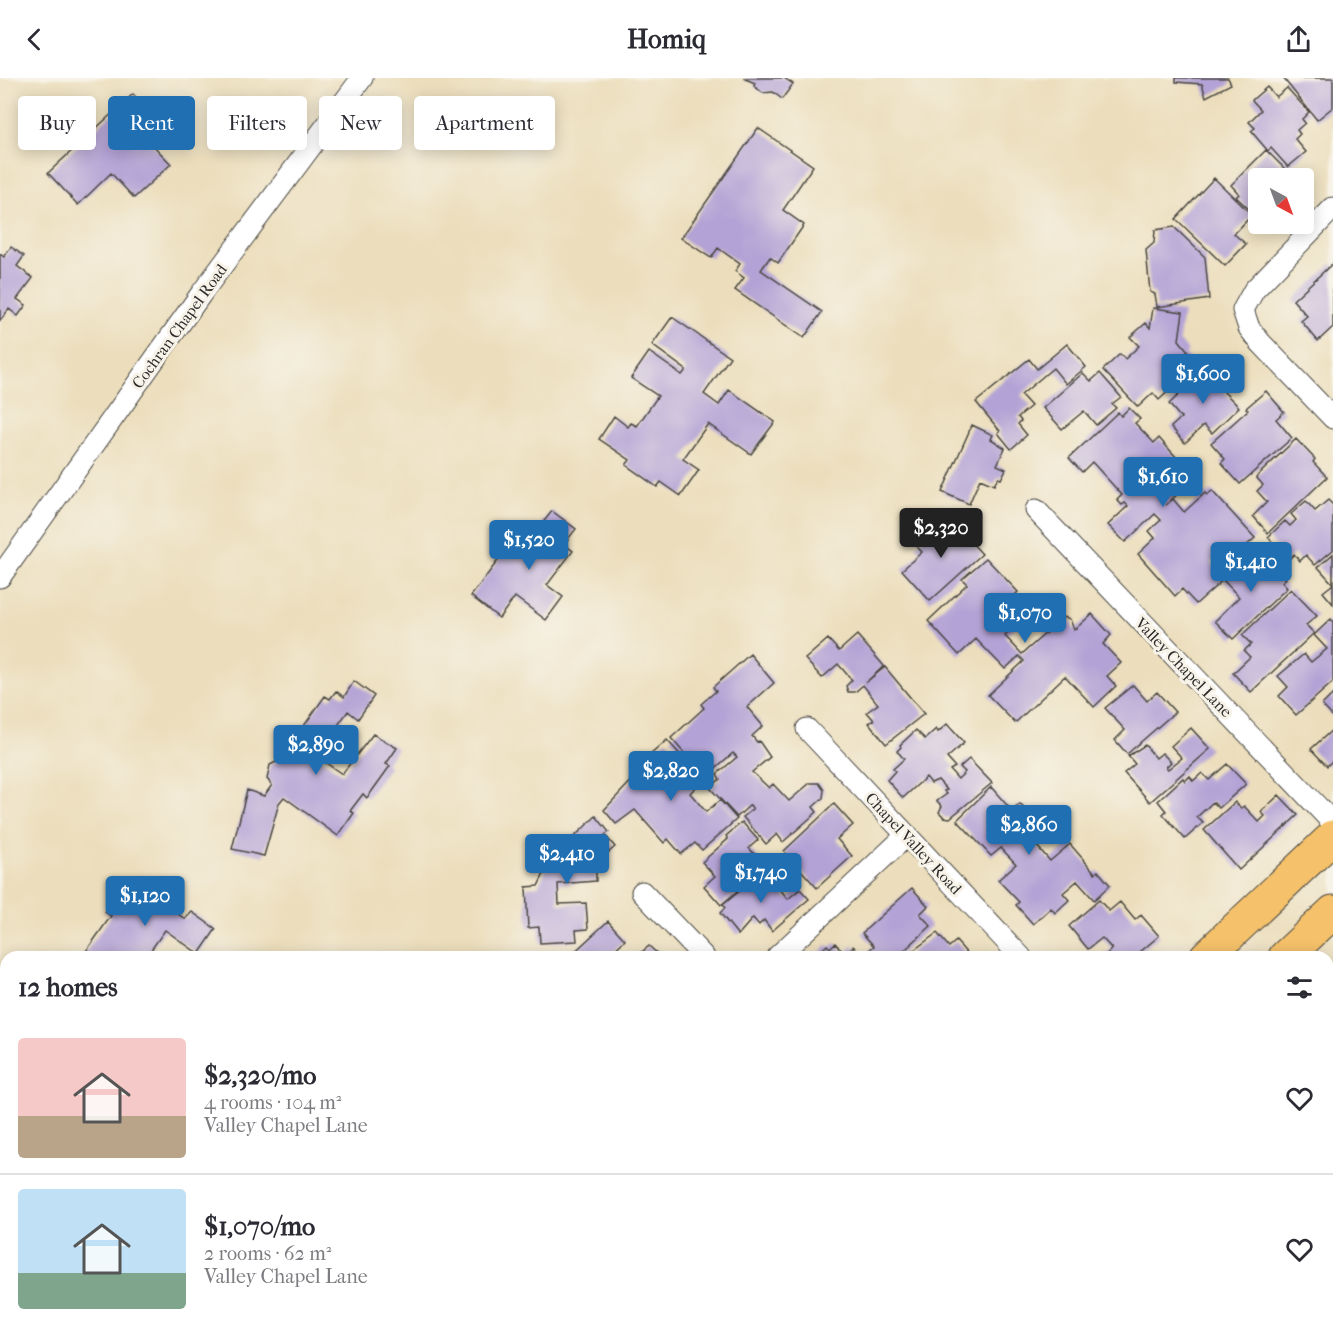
<!DOCTYPE html>
<html lang="en">
<head>
<meta charset="utf-8">
<style>
	:root { --surface:#fff; --page:#f2f2f3; --text:#2b2b33; --muted:#7c7c81; --line:#e1e1e2; --accent:#1f6fb2 }
	body { margin:0; font-family:"IM FELL French Canon",serif; background:var(--page); color:var(--text); height:100vh; display:flex; flex-direction:column; font-size:22px; white-space:nowrap }
	* { box-sizing:border-box; margin:0 }
	p { font-size:20px; color:var(--muted) }
	.icon { flex:none; width:33px; height:33px; fill:none; stroke:currentColor; stroke-width:2; stroke-linecap:round; stroke-linejoin:round }
	.map { position:relative; flex:1; overflow:hidden }
	.details { position:absolute; left:0px; top:873px; width:1334px; height:384px; display:flex; flex-direction:column; background:var(--surface); border-radius:18px 18px 0 0; box-shadow:0 3px 15px #0003 }
	.details>* { flex:none }
	.guide { position:absolute; left:18px; top:18px; width:600px; height:54px; display:flex; gap:12px }
	.needle { width:39px; rotate:139deg }
	.buttons { position:absolute; left:1248px; top:90px; display:grid; gap:12px }
	.buttons a { display:grid; place-items:center; width:66px; height:66px; border-radius:6px; background:var(--surface); box-shadow:0 3px 15px #0003; font-size:30px }
	.price { position:absolute; translate:-50% -51px; padding:0 14px; border-radius:6px; background:var(--accent); color:#fff; font-size:20px; line-height:39px; filter:drop-shadow(0 2px 3px #0008) }
	.price::after { content:''; position:absolute; left:50%; top:36px; width:18px; height:14px; margin-left:-9px; background:inherit; clip-path:polygon(0 0,100% 0,50% 100%) }
	.price.active { background:#222; color:#fff }
	ul { padding:0; list-style:none }
	li { display:flex; align-items:center; gap:18px; height:150px; padding:0 18px }
	li+li { border-top:2px solid var(--line) }
	li span { display:grid; place-items:center; flex:none; width:168px; height:120px; border-radius:6px; color:#555 }
	li>.icon { margin-inline-start:auto }
	span .icon { width:72px; height:72px; fill:#fffc; stroke-width:1 }
	li b { font-size:26px }
	h2 { display:flex; justify-content:space-between; align-items:center; height:72px; padding:0 18px; font-size:26px }
	.pill { padding:0 21px; border-radius:6px; background:var(--surface); box-shadow:0 3px 15px #0003; font-size:21px; line-height:54px }
	.pill.active { background:var(--accent); color:#fff }
	header { display:flex; justify-content:space-between; align-items:center; height:78px; padding:0 18px; background:var(--surface); font-size:27px; font-weight:800 }
	.map>svg:first-child { display:block }
</style>
</head>
<body>
<header><svg class="icon" aria-label="back" viewBox="0 0 24 24"><path d="M15 5l-7 7 7 7"/></svg>Homiq<svg class="icon" aria-label="share" viewBox="0 0 24 24"><path d="M12 15V3M7 8l5-5 5 5M5 13v7h14v-7"/></svg></header>
<div class="map">
<svg width="1333" height="1257" viewBox="0 0 1333 1257">
	<defs>
		<pattern id="forest-firs" width="22" height="20" patternUnits="userSpaceOnUse" patternTransform="scale(1.5)"><rect width="22" height="20" fill="#85b169"/><path d="M5 1l3.5 6h-7zM16 11l3.5 6h-7z" fill="#6d9057"/></pattern>
	</defs>
	<rect width="100%" height="100%" fill="#f7f3e8"/>
	<filter id="ink" filterUnits="userSpaceOnUse"><feTurbulence type="fractalNoise" baseFrequency=".0167" numOctaves="2"/><feDisplacementMap in="SourceGraphic" scale="12" xChannelSelector="R" yChannelSelector="G"/><feConvolveMatrix kernelMatrix="1 2 1 2 8 2 1 2 1" color-interpolation-filters="sRGB"/></filter>
	<filter id="wash" filterUnits="userSpaceOnUse"><feTurbulence type="fractalNoise" baseFrequency=".008" numOctaves="4" result="noise"/><feDisplacementMap in="SourceGraphic" scale="24" xChannelSelector="R" yChannelSelector="G"/><feGaussianBlur stdDeviation="1.35" result="paint"/><feColorMatrix in="noise" values="0 0 0 0 0 0 0 0 0 0 0 0 0 0 0 0 0 1.4 0 .05"/><feComposite in="paint" operator="in"/></filter>
	<g filter="url(#wash)">
		<rect width="100%" height="100%" fill="#ecdebc"/>
		<!-- forest -->
		<path fill="url(#forest-firs)" stroke="#586e4a" stroke-width="1.5" d="M1333,899V1123L1328,1121V904Z"/>
		<g id="blocks">
			<!-- building -->
			<path fill="#b3a2d5" d="M743,0H784L793,6L782,21L773,14L763,15L754,8L755,5Z
				M1176,0H1228L1231,6L1206,19L1202,6L1176,4Z
				M1283,0H1333V29L1317,42Z
				M1267,9L1276,19L1287,10L1309,34L1302,41L1305,45L1297,52L1300,56L1295,61L1306,74L1288,89L1271,70L1268,73L1251,53L1255,50L1249,44L1261,32L1252,22Z
				M133,16L162,48L148,62L171,86L134,120L111,95L78,127L48,95Z
				M758,50L813,88L783,132L804,147L778,185L770,179L761,192L822,234L804,260L735,212L744,200L735,193L740,186L718,170L711,180L681,160Z
				M1266,72L1294,100H1258V134L1254,130L1251,133L1236,119L1239,116L1231,107Z
				M1214,100L1252,137L1234,156L1246,166L1225,188L1176,141Z
				M1174,149L1205,179L1209,221L1157,229L1155,216L1150,214L1146,172L1154,165L1155,152Z
				M11,169L24,178L17,188L33,200L17,221L26,227L18,238L9,231L0,243V176L4,179Z
				M1333,185V249L1318,263L1301,243L1307,238L1293,222Z
				M1153,230L1183,234L1179,262L1188,273L1185,276L1196,287L1159,322L1153,315L1138,329L1103,292L1120,276L1125,281L1139,268L1130,259L1146,245L1150,250Z
				M672,239L730,279L704,316L719,327L729,312L775,344L751,376L708,346L683,381L699,392L681,418L661,404L657,409L626,387L630,382L599,361L614,338L628,349L631,345L637,348L658,318L631,300L649,274L682,297L686,292L652,267Z
				M1067,266L1086,289L1066,306L1053,290L1021,317L1031,328L1018,339L1021,343L1018,346L1027,357L1011,371L998,355L1000,353L976,324L1029,281L1037,291Z
				M1211,286L1231,308L1224,314L1239,329L1212,355L1204,347L1185,365L1171,349L1181,340L1169,326Z
				M1083,295L1091,303L1100,295L1121,319L1112,326L1116,330L1096,347L1084,333L1062,351L1043,330Z
				M1266,313L1284,334L1276,341L1292,360L1240,406L1221,385L1225,381L1211,365L1248,332L1246,330Z
				M1129,330L1140,341L1135,345L1154,365L1159,360L1177,380L1170,387L1188,406L1166,427L1173,421L1184,434L1205,415L1207,417L1212,413L1255,460L1237,476L1230,468L1211,485L1225,500L1196,526L1182,511L1175,518L1138,476L1155,460L1149,453L1161,442L1155,436L1125,464L1108,447L1128,428L1125,425L1122,427L1117,422L1122,417L1092,384L1082,394L1069,380L1118,334L1121,338Z
				M972,347L993,357L991,361L1005,370L997,387L1006,391L1001,401L998,400L994,407L980,401L969,426L942,414Z
				M1296,361L1315,381L1313,384L1327,399L1268,455L1253,438L1267,424L1257,413L1263,407L1256,399Z
				M1328,422L1333,427V472L1315,487L1306,477L1300,483L1294,476L1288,482L1268,459L1285,443L1290,448L1296,442L1291,436L1306,423L1315,433Z
				M552,433L576,451L564,466L573,473L547,507L563,519L546,542L515,519L499,540L471,518L506,472L508,473L517,462L525,468Z
				M948,439L982,476L930,523L902,492L922,474L916,468Z
				M1254,475L1262,483L1266,479L1286,500L1282,504L1287,510L1233,561L1215,543L1239,519L1224,503Z
				M1333,476V526L1323,514L1333,506L1318,489Z
				M986,480L1018,514L1014,518L1030,535L1005,558L1022,576L1064,539L1070,541L1074,552L1092,536L1111,557L1103,566L1121,585L1107,598L1116,608L1094,629L1065,598L1015,645L988,617L1024,583L1019,578L1005,591L976,561L959,577L928,543L967,506L962,501Z
				M1291,511L1317,538L1306,547L1314,555L1251,614L1233,595L1250,579L1244,573L1251,566L1242,557Z
				M1331,541L1333,544V604L1296,637L1279,618L1288,609L1278,598L1304,576L1311,584L1327,571L1314,557Z
				M857,557L884,588L865,605L885,589L924,636L886,666L869,645L874,642L867,634L878,626L863,607L855,614H848L846,608L852,602L838,586L822,600L805,581L828,561L839,573Z
				M750,576L774,605L747,629L763,648L752,658L757,664L759,663L770,679L752,694L769,710L773,706L789,723L810,705H819L824,712L823,720L813,729L817,734L783,764L777,756L766,766L743,739L753,731L750,727L737,739L710,710L720,701L717,696L737,679L733,675L705,699L671,660L704,630L701,626L716,613L713,609Z
				M354,603L374,618L358,641L348,633L316,678L342,696L373,656L397,670L386,686L390,688L367,720L363,716L350,733L354,735L338,758L284,719L279,725L264,778L232,771L247,712L264,718L272,707L267,701L270,687L280,682L325,618L330,621L336,613L344,619Z
				M1133,607L1147,623L1157,614L1175,634L1127,676L1115,662L1125,652L1105,630Z
				M1333,616V639L1322,627Z
				M947,646L964,665L947,680L955,689L950,692L958,701L965,694L960,689L969,681L992,705L950,740L944,739L939,734L942,728L937,723L947,716L944,713L947,712L938,702L931,705L926,699L903,720L887,702L895,693L893,691L904,681L897,673L901,669L900,667L916,652L925,661L936,651L938,654Z
				M1191,650L1210,671L1150,724L1124,695L1135,686L1128,678L1145,667L1156,680L1162,675L1171,684L1166,689L1168,691L1182,680L1171,668Z
				M1333,651V682L1327,688L1311,671Z
				M667,662L703,702L690,715L706,734L720,722L737,741L702,772L695,765L681,776L668,761L664,765L635,732L616,746L604,732L636,698L632,693Z
				M1227,686L1246,706L1219,730L1213,724L1197,739L1203,745L1185,761L1163,736L1166,733L1158,723L1183,700L1185,703L1190,698L1193,703L1202,695L1209,702Z
				M991,709L1012,733L1020,726L1032,739L1038,733L1052,749L1044,756L1047,760L1037,768L1050,783L1070,766L1095,795L1098,793L1110,807L1094,822L1077,803L1063,815L1069,822L1055,835L1051,830L1033,846L1016,827L1019,824L998,802L1016,786L1001,770L991,778L957,742Z
				M1279,717L1298,737L1239,792L1204,752L1235,724L1241,730L1244,728L1259,744L1265,738L1261,734Z
				M834,726L853,747L837,761L852,778L817,810L784,773Z
				M596,738L609,754L605,757L615,769L596,785V803L558,806L559,826L586,825L588,851L576,852L577,863L540,865L539,849L528,850L526,809L538,808L552,780Z
				M742,744L758,762L749,770L766,789L721,827L704,808L715,798L702,784L728,761L726,758Z
				M764,792L788,821L800,811L809,821L772,853L764,842L759,847L753,840L738,857L720,835L725,830L723,827Z
				M141,805L157,817L155,819L185,841L192,834L216,851L199,876L165,852L146,879H82L111,838L105,834L120,812L131,819Z
				M912,810L928,828L920,836L931,848L897,879H870L873,876L869,872L874,868L862,855Z
				M1099,822L1109,833L1120,824L1135,842L1141,837L1159,858L1134,879H1103L1112,871L1102,860L1088,871L1069,848Z
				M608,843L625,862L611,875L615,879H569Z
				M937,855L949,869L956,863L970,879H914L910,875Z
				M835,865L845,876L853,868L864,879H815L827,867L830,870Z
				M649,868L661,879H636Z
				M1,977L6,980V1080L4,1079L0,1085Z
				M1328,1185L1333,1192V1245L1328,1249Z
				M100,1251H162L165,1254L163,1257H94Z
				M180,1251H212L214,1254L217,1251H293L299,1257H178L176,1255Z
				M310,1251H326L331,1257H304Z
				M455,1251H495L489,1257H449Z
				M498,1251H582L583,1253L578,1257H492Z
				M601,1251H655L649,1257H607Z
				M992,1251H1044L1049,1257H984Z
				M1080,1251H1105L1098,1257H1085Z"/>
		</g>
	</g>
	<g filter="url(#ink)">
		<use href="#blocks" fill-opacity="0" stroke="#484641" stroke-width="1.5"/>
		<g fill="none" stroke-linecap="round" stroke-linejoin="round">
			<!-- minor casing -->
			<g stroke="#484641" stroke-width="23">
				<path id="minor" d="M1333,130L1254,212L1243,232L1249,250L1261,265L1333,340
					M1036,432L1333,745
					M0,499L201,216L362,0
					M807,651L1021,879
					M642,814L704,879
					M777,879L907,757
					M1328,1033L1333,1039
					M1328,1108L1333,1102
					M379,1251L385,1257
					M738,1251L741,1257
					M1278,1251L1279,1257
					M1175,1257L1182,1251"/>
			</g>
			<!-- primary casing -->
			<g stroke="#484641" stroke-width="35">
				<path id="primary" d="M1206,879L1333,759
					M1285,879L1333,834
					M805,1257L811,1251
					M882,1257L888,1251"/>
			</g>
			<!-- minor -->
			<use href="#minor" stroke="#fff" stroke-width="21"/>
			<!-- primary -->
			<use href="#primary" stroke="#f5c16b" stroke-width="33"/>
		</g>
	</g>
	<g text-anchor="middle" stroke-width="6" stroke-linejoin="round" paint-order="stroke">
		<!-- street labels -->
		<g font-size="16" fill="#2b2b2b" stroke="#f7f3e8">
			<text transform="translate(179 248) rotate(-54)" y="6">Cochran Chapel Road</text>
			<text transform="translate(1184 589) rotate(46)" y="6">Valley Chapel Lane</text>
			<text transform="translate(914 765) rotate(47)" y="6">Chapel Valley Road</text>
		</g>
	</g>
</svg>
<div class="buttons">
<a><svg class="needle" viewBox="-14 -14 28 28"><path d="M0-13l5 13h-10z" fill="#e53935"/><path d="M0 13l5-13h-10z" fill="#7c7c81"/></svg></a>
</div>
<b class="price" style="left:1203px;top:327px">$1,600</b>
<b class="price" style="left:1163px;top:430px">$1,610</b>
<b class="price active" style="left:941px;top:481px">$2,320</b>
<b class="price" style="left:529px;top:493px">$1,520</b>
<b class="price" style="left:1251px;top:515px">$1,410</b>
<b class="price" style="left:1025px;top:566px">$1,070</b>
<b class="price" style="left:316px;top:698px">$2,890</b>
<b class="price" style="left:671px;top:724px">$2,820</b>
<b class="price" style="left:1029px;top:778px">$2,860</b>
<b class="price" style="left:567px;top:807px">$2,410</b>
<b class="price" style="left:761px;top:826px">$1,740</b>
<b class="price" style="left:145px;top:849px">$1,120</b>
<div class="guide">
<a class="pill">Buy</a>
<a class="pill active">Rent</a>
<a class="pill">Filters</a>
<a class="pill">New</a>
<a class="pill">Apartment</a>
</div>
<section class="details">
<h2>12 homes<svg class="icon" aria-label="filters" viewBox="0 0 24 24"><path d="M4 7h16M4 17h16"/><circle cx="9" cy="7" r="2"/><circle cx="15" cy="17" r="2"/></svg></h2>
<ul>
<li><span style="background:linear-gradient(#f6c9c9 65%,#b9a48a 0)"><svg class="icon" aria-label="home" viewBox="0 0 24 24"><path d="M3 11l9-7 9 7M6 9v11h12V9"/></svg></span><div><b>$2,320/mo</b><p>4 rooms · 104 m²</p><p>Valley Chapel Lane</p></div><svg class="icon" aria-label="heart" viewBox="0 0 24 24"><path d="M12 20l-8-8c-3-5 5-10 8-4 3-6 11-1 8 4z"/></svg></li>
<li><span style="background:linear-gradient(#bfe0f5 70%,#7fa58c 0)"><svg class="icon" aria-label="home" viewBox="0 0 24 24"><path d="M3 11l9-7 9 7M6 9v11h12V9"/></svg></span><div><b>$1,070/mo</b><p>2 rooms · 62 m²</p><p>Valley Chapel Lane</p></div><svg class="icon" aria-label="heart" viewBox="0 0 24 24"><path d="M12 20l-8-8c-3-5 5-10 8-4 3-6 11-1 8 4z"/></svg></li>
</ul>
</section>
</div>
</body>
</html>
